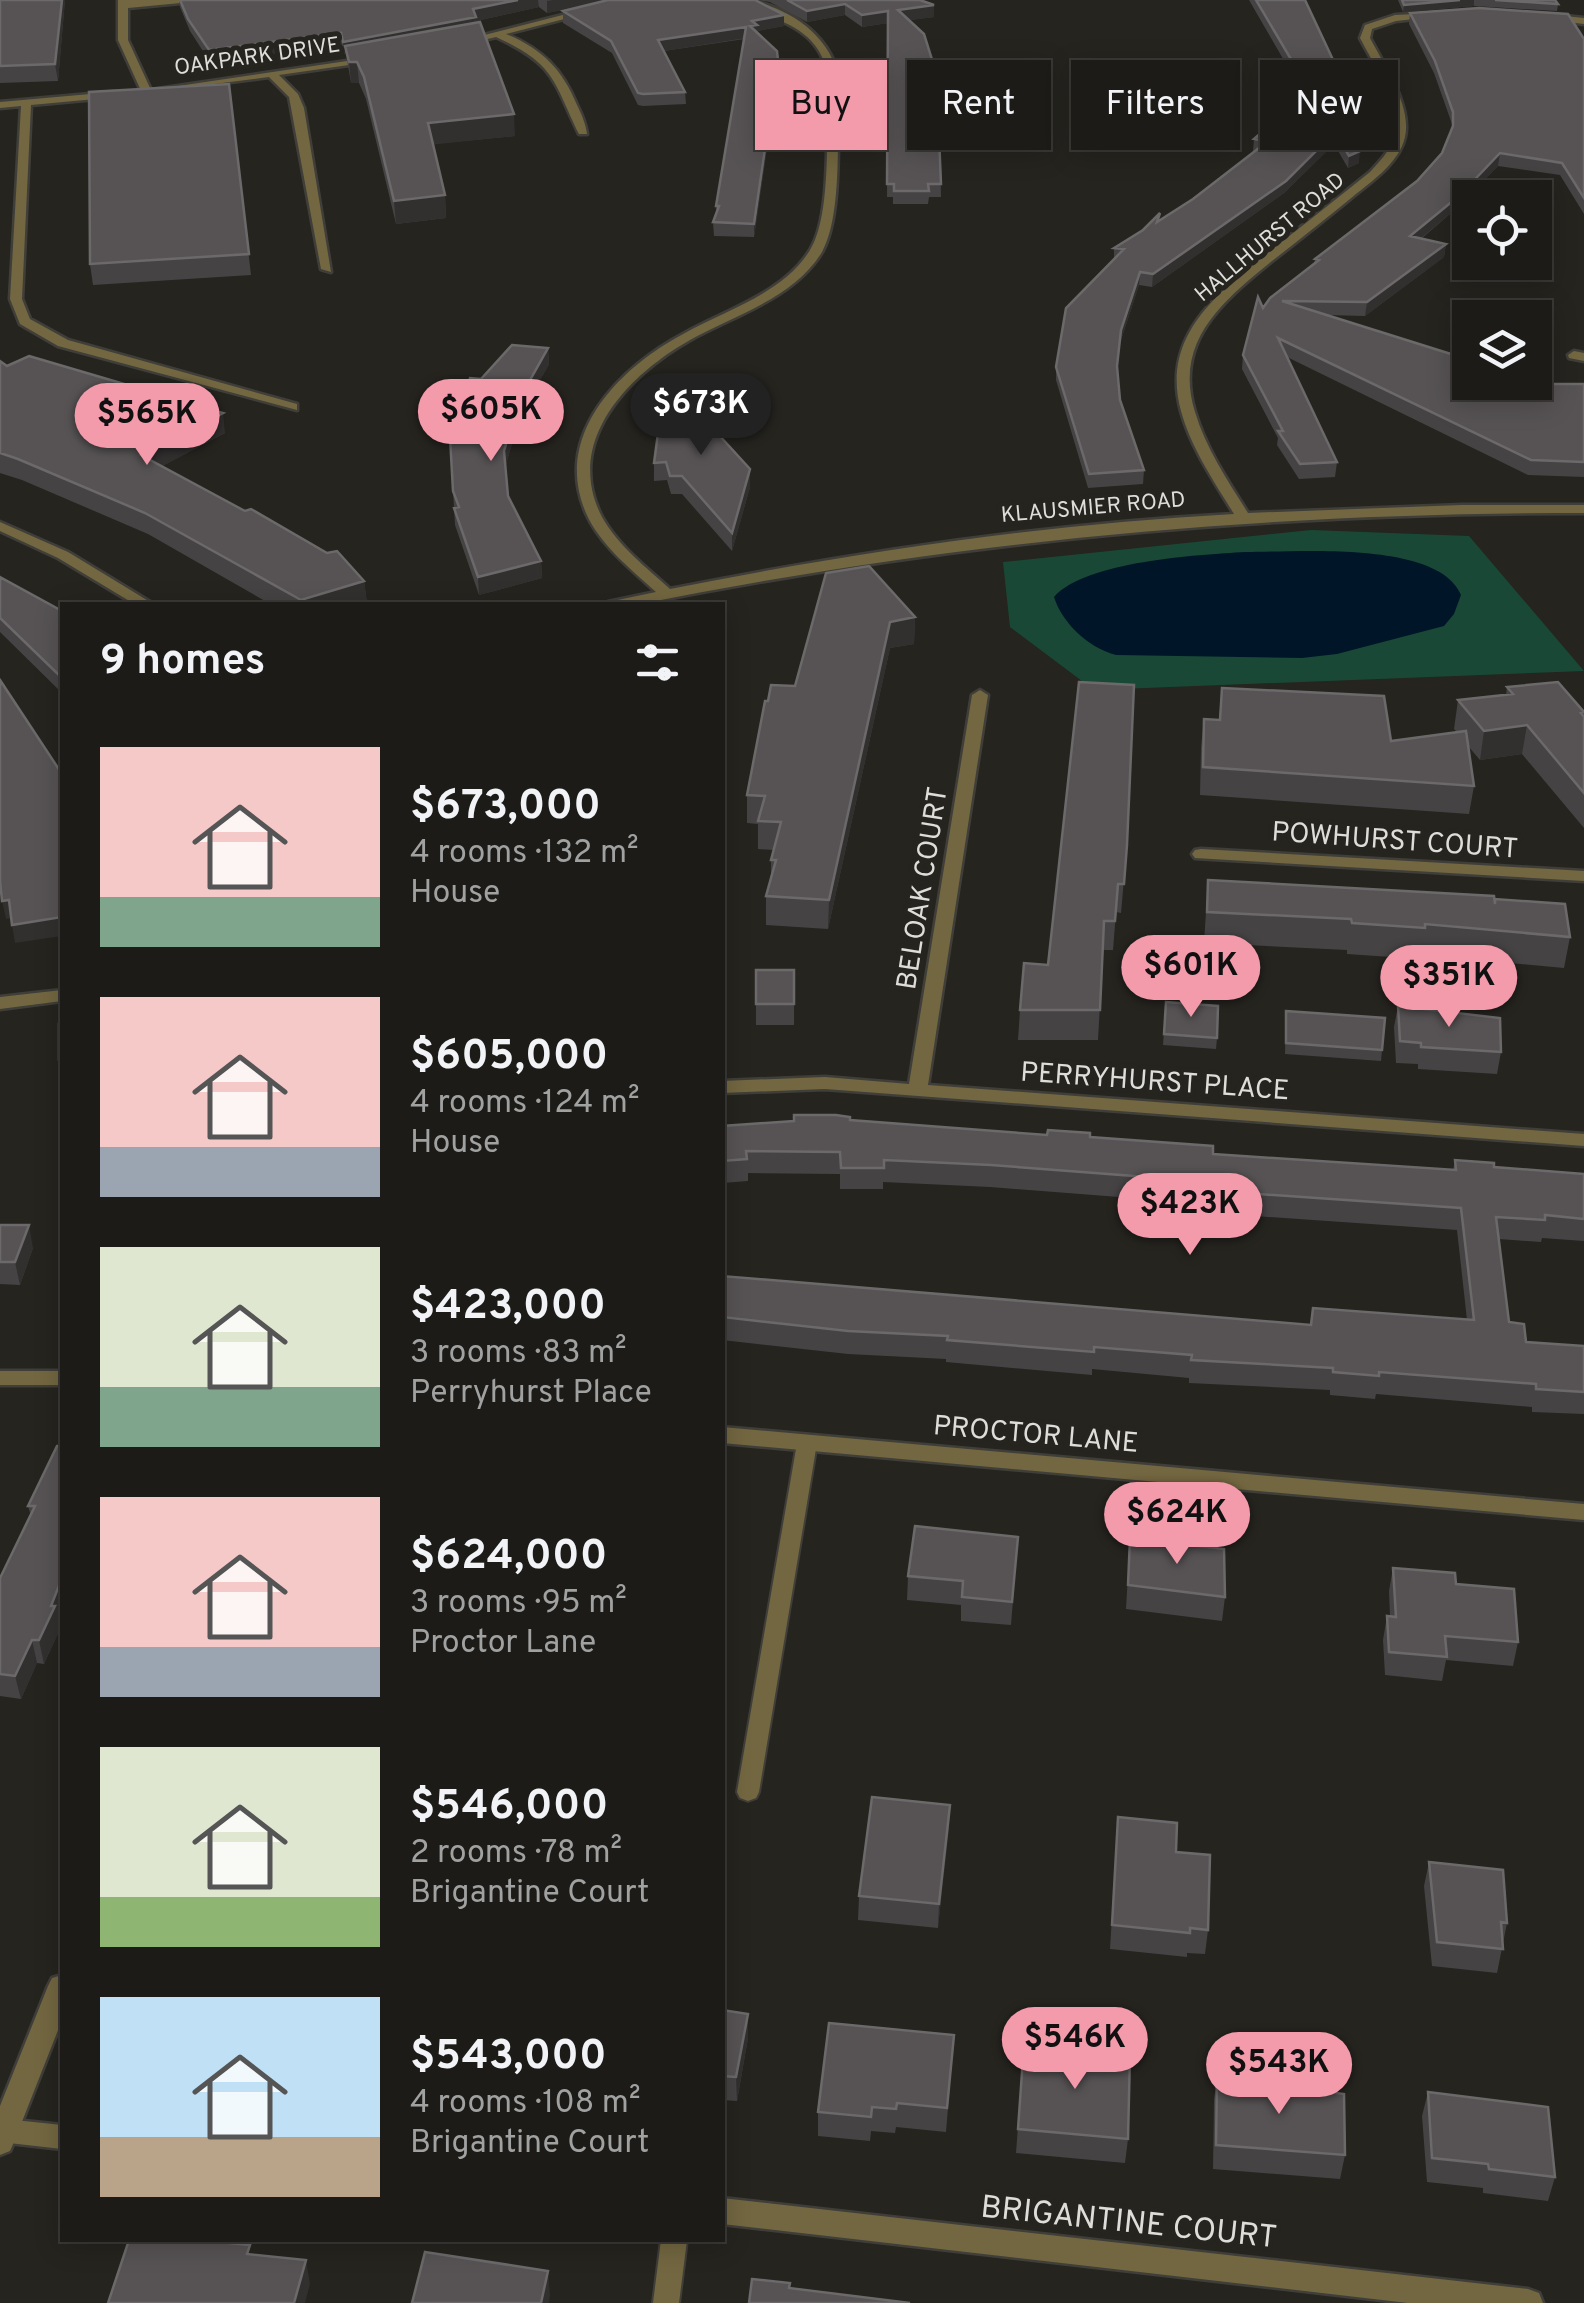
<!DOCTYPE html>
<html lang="en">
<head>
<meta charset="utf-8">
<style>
	:root { --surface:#1c1b17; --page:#252420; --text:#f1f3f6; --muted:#a0a1a1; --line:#3a3936; --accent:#f39aab }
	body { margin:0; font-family:Overpass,sans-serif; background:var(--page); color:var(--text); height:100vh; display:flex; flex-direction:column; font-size:38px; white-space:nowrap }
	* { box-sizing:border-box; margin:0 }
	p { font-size:32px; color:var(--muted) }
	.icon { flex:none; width:55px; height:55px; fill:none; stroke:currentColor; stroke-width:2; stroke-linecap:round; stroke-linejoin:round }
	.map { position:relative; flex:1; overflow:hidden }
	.drawer { position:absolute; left:60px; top:602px; width:665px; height:1640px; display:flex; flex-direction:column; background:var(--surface); border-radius:0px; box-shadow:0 5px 25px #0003,0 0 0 2px var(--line) }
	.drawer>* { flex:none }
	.hud { position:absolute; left:755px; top:60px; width:678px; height:90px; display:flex; gap:20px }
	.fabs { position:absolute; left:1452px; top:180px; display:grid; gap:20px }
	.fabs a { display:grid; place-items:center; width:100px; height:100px; border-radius:0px; background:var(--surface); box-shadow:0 5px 25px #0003,0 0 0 2px var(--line); font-size:50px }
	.price { position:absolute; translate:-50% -85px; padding:0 22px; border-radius:35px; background:var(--accent); color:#111; font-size:32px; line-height:65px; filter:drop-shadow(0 2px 5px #0008) }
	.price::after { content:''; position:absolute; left:50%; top:60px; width:30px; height:22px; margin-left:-15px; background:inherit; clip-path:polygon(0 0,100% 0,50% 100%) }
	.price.selected { background:#222; color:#fff }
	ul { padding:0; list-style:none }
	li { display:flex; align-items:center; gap:30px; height:250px; padding:0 40px }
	li span { display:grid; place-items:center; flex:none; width:280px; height:200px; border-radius:0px; color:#555 }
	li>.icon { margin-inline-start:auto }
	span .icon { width:120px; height:120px; fill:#fffc; stroke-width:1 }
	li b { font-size:42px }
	h2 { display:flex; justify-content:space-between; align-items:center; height:120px; padding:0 40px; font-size:42px }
	.chip { padding:0 35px; border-radius:0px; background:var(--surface); box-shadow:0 5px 25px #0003,0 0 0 2px var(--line); font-size:35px; line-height:90px }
	.chip.selected { background:var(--accent); color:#111 }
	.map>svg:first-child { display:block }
</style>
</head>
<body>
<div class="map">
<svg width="1584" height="2303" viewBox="0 0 1584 2303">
	<rect width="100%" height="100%" fill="#25241f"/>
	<!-- green -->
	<path fill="#194936" d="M1311,530L1469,536L1584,671L1094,690L1010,627L1003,562Z"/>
	<!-- water -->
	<path fill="#001628" d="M1245,552C1296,552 1439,540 1461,595L1454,614L1444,626L1337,654L1302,658L1116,655C1089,648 1062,623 1054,597C1086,561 1197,555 1245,552Z"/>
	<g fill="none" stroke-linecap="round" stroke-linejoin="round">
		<!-- service casing -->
		<g stroke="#3f3e39" stroke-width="4">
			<path id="service" d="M807,1436L814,1438L817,1443L759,1792L756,1798L748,1801L740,1798L737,1792L797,1443L800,1438Z
				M661,2240H687L679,2303H653Z"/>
		</g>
		<!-- minor casing -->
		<g stroke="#3f3e39" stroke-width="5">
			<path id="minor" d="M118,0H212L128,8V40L151,90L374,57L370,62L279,75L298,94L304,108L331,272L321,269L289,97L269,77L142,93L118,40Z
				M621,0H638L506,34C542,49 562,69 577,105C582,115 586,125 587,134H579C553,80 555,64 496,37L462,45L457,42Z
				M735,0C781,0 830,33 839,78C836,124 844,213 822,252C794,298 735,315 690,340C628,375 563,442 602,517C618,546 647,568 670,589C856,552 1045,524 1234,514C1214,481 1191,448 1181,411C1159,331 1226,287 1279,244C1310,220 1340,196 1370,172C1379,162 1390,151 1394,138C1402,107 1374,65 1360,38L1365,25L1395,15L1437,13L1442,16L1396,21L1372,29L1370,38C1384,65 1412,106 1405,137C1399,164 1369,183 1350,199C1324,220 1298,241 1272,261C1223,301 1173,341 1195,412C1206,449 1228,481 1248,513L1462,505H1584V513C1258,513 955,541 635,605H605L608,602L656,592C631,569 600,545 586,513C552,435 620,367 685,333C726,310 784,293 810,250C833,214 825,123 829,78C818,23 776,23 735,0Z
				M1546,14L1584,18V24L1543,19Z
				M113,92L118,95L117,97L31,105L22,299L30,319L68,340L297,404V410L58,346L20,324L10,299L21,106L0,108V102Z
				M1574,351L1584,353V361L1569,358L1568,355Z
				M980,690L988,695L928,1085L1584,1134V1146L825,1089L722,1093V1081L825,1077L909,1084L972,695Z
				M1201,849L1584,871V881L1195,858L1192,854L1195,850Z
				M62,990V1001L0,1009V997Z
				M0,1371H62V1385H0Z
				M722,1427L1584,1504V1520L722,1443Z
				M5,2119L62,2125V2149L0,2142V2120Z
				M722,2198L1528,2289L1539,2293L1543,2303H1408L722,2224Z"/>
		</g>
		<!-- tertiary casing -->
		<g stroke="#3f3e39" stroke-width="5">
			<path id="tertiary" d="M0,522L68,552L155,605H136L58,558L0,531Z
				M62,1975V2020L14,2142L10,2151L0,2155V2106L48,1986L52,1978Z"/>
		</g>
		<!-- service -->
		<use href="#service" fill="#736741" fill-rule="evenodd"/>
		<!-- minor -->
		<use href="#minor" fill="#736741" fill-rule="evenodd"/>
		<!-- tertiary -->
		<use href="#tertiary" fill="#736741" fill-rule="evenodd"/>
	</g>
	<!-- wall -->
	<path fill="#464345" d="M0,0H65L58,81L0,83Z
		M179,0H755L784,26L757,31L778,60V72L754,237L714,236L713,222L716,215V206L744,39L664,51L685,92L686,104L643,106L638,105L612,53L563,23V11L582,6L547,13L539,7L476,21L515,136L433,144L445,195L446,218L396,224L366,99L359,83H351L346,54H344L342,45L210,62L190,31L180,7Z
		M757,0H920L934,17L909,20L943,95L942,148H940L941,197H929L928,204H893V197H887L888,23L862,27L845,15L807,22L770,2Z
		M1249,0H1305L1359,163L1348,168L1334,144L1284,193L1152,287L1139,285L1120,343L1117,369L1120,400L1144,470L1143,484L1088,488L1056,380V367L1114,260V248L1193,199L1255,151H1253L1254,139L1281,116L1279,109L1280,97L1287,98L1285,94L1286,82L1297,83Z
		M1398,0H1555L1558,4L1557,11L1474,6L1403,12Z
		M1410,13L1584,39V214L1560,175L1498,166L1458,207L1421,239L1446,244L1444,257L1365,316L1327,315L1548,384H1584V477L1528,475L1287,357L1337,462L1335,477L1299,479L1277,445L1278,438L1242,369L1243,355L1263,308L1314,264L1315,259L1417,181L1442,153L1452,129V124L1434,73L1409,24Z
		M229,84L251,275L93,285L90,264Z
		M548,348L549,364L521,414L505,467L508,496L541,561L542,578L479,595L455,525L450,437L481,379Z
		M0,361L7,366L225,433L162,466L364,581L367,603L360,605H272L148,534L22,480L0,473Z
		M661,411L750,487L732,551L682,494H671L667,480L654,481V463Z
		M0,577L62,611V693L0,632Z
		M915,617L914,644L890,648L828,929L766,925V896L771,876V860L774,850L758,849V824L747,823V795L768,701Z
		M1507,687L1584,712V828L1522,754L1480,760L1468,746L1474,786L1469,814L1200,795L1201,747L1204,719L1219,720L1222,688L1391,741L1457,732L1454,729L1458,700L1506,695Z
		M1127,845L1121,913L1116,912L1113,950H1103L1098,1040H1018L1020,1010Z
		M1208,880L1495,900L1570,937L1564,968L1421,955L1420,959L1347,954V950L1204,943Z
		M756,970H794V1025H756Z
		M1166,1002L1217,1038L1216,1049L1163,1045Z
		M1398,1006L1501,1052L1497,1074L1418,1069V1064L1396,1063L1394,1027Z
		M1286,1011L1382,1050L1381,1061L1285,1054Z
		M62,1024V1078L59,1059Z
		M850,1120L1047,1135L1090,1137L1213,1154L1453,1170L1455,1160L1494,1167L1584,1174V1241L1542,1238L1541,1242L1499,1239L1509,1322L1526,1342L1584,1346V1414L1532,1412V1407L1376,1394L1375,1399L1330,1395V1390L1189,1383V1378L1092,1369V1375L946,1362V1359L848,1354L722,1340V1276L1310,1325L1313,1308L1467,1320L1457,1230L1183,1211V1202L990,1187L883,1182V1189H840V1174L748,1173V1181L722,1183V1126Z
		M0,1225L33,1248L20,1285L0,1284Z
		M57,1446L59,1622L60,1629L44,1664L37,1663L21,1699L0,1696V1578L31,1516L28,1506Z
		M1018,1537L1011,1625L961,1621V1605L907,1600L908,1576Z
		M1130,1538L1225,1597L1222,1621L1126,1609Z
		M1393,1568L1456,1584L1518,1642L1513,1666L1446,1660L1442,1681L1385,1675L1383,1640L1387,1616H1390L1389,1591Z
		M950,1805L938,1928L858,1920L859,1896Z
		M1118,1817L1176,1852L1208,1930L1205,1954L1187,1953V1957L1110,1949Z
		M1429,1862L1507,1923L1497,1973L1432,1966L1424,1886Z
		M722,2010L748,2014V2038L737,2101L722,2100Z
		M954,2035L946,2132L896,2127L895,2133L871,2131L870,2141L818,2136V2112Z
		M1024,2044L1128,2139L1125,2163L1016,2153Z
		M1217,2076L1345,2155L1340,2179L1213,2169L1214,2100Z
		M1428,2092L1555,2177L1548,2201L1483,2193V2188L1427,2182L1422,2116Z"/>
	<!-- shaded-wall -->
	<path fill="#322f2f" d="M62,0H65L58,81L55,64Z
		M518,0H538L539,7L476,21L477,29L345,46L346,54H344L343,42L473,9Z
		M553,0H618L547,13V1Z
		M1460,0H1474V6L1403,12L1404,5Z
		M845,4V15L807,22V11Z
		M934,5V17L898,22V10Z
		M888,11V23L862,27V15Z
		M784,15V26L757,31L750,26L752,21Z
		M746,27V38L658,52V40Z
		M341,33L342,45L210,62L209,50Z
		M778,60V72L754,237V224Z
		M349,62H357L359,83H351Z
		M514,114L515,136L429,145L428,123Z
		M1335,132L1334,144L1284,193L1152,287L1153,274Z
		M1360,151L1359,163L1348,168L1349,156Z
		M1500,153L1498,166L1458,207L1408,249L1410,236Z
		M445,195L446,218L396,224L394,201Z
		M1446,244L1444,257L1365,316L1367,302Z
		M1140,272L1139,285L1120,343L1121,330Z
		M548,348L549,364L521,414L505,468L504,451L520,398Z
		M223,413L225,433L144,476L141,455Z
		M750,469V487L732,551V533Z
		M541,561L542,578L479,595L478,577Z
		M364,581L367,603L360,605H302L301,600Z
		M915,617L914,644L890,648L828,929L829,900L890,622Z
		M1527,725L1522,754L1480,760L1484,731Z
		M9,900L12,918L6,919L2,901Z
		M62,917V936L15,943L12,925Z
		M29,1225L33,1248L20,1285L15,1262Z
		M62,1578V1613L59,1622L60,1629L44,1664L39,1640Z
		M32,1640L37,1663L21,1699L15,1676Z
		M950,1805L949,1829L938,1928L939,1904Z
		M748,2014V2038L737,2101L736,2077Z
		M306,2260L310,2284L305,2303H294Z
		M548,2271L550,2295L549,2303H541Z"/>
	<!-- building -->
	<path fill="#575355" stroke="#6c696a" stroke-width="2.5" d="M0,0H62L55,64L0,66Z
		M180,0H518L473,9L476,17L343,42L341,33L209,50L188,19Z
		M608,0H755L784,15L752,21L757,25L750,26L777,51L778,60L754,224L713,222L719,206H716L746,27L658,40L685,92L643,94L638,93L611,41L563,11Z
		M787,0H920L934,5L898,10L924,34L943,95L942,136H939L941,184H928L929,191H894V184H887L888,11L862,15L845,4L807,11Z
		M1256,0H1305L1334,62L1360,151L1349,156L1335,132L1286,181L1153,274L1140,272L1121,330L1117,366L1120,400L1144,470L1089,474L1056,367L1066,308L1124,249L1114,248L1143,230L1160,213L1157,222L1193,199L1268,141L1254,139L1285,112L1280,97L1293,98L1286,82L1305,83Z
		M1402,0H1460L1404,5Z
		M1495,0H1555L1558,4Z
		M1479,8L1568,14L1584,39V198L1562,163L1500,153L1460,195L1410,236L1446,244L1367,302L1282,301L1470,360V382H1535V380L1548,384H1584V462L1531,460L1278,338L1337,462L1300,464L1278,431H1283L1243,355L1258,297L1263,308L1270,298L1319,260L1315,259L1417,181L1442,153L1453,126V112L1435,61L1410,13Z
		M480,22L514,114L428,123L445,195L394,201L364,77L357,62H349L345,46Z
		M229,84L249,254L90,264L89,92Z
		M512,345L548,348L520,398L504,451L508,496L541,561L478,577L454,508L459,507L453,491L450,437L470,378L481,379Z
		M29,356L223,413L141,455L245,511L251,509L327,553L337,551L364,581L301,600L145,513L18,459L0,453V361L7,366Z
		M676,388L750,469L732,533L682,476H670L666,462L654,463L661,411Z
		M869,566L915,617L890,622L829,900L766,896L776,860H771L781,822L758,821L765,796L747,795L765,701H768L771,685L795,686L826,573Z
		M0,577L62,611V678L0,618Z
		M0,680L62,774V917L12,925L9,900L2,901L0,880Z
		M1079,682L1134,685L1127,845L1124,884H1118L1115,921H1104L1100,1010H1020L1024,963L1048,965Z
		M1558,682L1584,712L1581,713L1584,717V793L1527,725L1484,731L1458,700L1513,694L1507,687Z
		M1222,688L1384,696L1391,741L1466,731L1474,786L1203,767L1204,719L1220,720Z
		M1208,880L1494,896L1495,904V899L1565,904L1570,937L1425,924V928L1352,923L1351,919L1207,912Z
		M756,970H794V1004H756Z
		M1166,1002L1218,1006L1217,1038L1164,1034Z
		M1398,1006L1500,1018L1501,1052L1421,1047V1043L1400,1041Z
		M1286,1011L1385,1018L1382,1050L1286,1043Z
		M59,1024H62V1058L59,1059Z
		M794,1115H836L850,1117V1120L1047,1135L1048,1130L1090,1133V1137L1213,1146V1154L1456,1170L1455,1160L1494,1163V1167L1584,1174V1219L1545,1215V1220L1496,1217L1509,1322L1524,1324L1526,1342L1584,1346V1392L1536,1389V1384L1379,1372V1376L1333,1372V1368L1191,1360L1192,1355L1094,1347V1352L947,1340L948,1336L848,1331L722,1317V1276L1311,1325L1313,1308L1474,1320L1461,1208L1185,1189L1186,1180L991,1165L884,1160V1168H841L840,1152L746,1151L747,1159L722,1161V1126L794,1121Z
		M0,1225H29L15,1262H0Z
		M57,1446H62V1578L51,1606H55L39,1640H32L15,1676L0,1674V1578L35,1506H28Z
		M915,1526L1018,1537L1012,1602L962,1597L963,1581L908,1576Z
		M1130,1538L1224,1549L1225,1597L1128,1585Z
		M1393,1568L1455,1573L1456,1584L1514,1589L1518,1642L1445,1636L1447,1657L1389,1652L1387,1616L1396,1617Z
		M872,1797L950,1805L939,1904L859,1896Z
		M1118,1817L1177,1823L1176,1852L1210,1855L1208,1930L1190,1928V1933L1112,1925Z
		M1429,1862L1503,1870L1507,1923L1501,1922L1503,1949L1437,1942Z
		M722,2010L748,2014L736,2077L722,2076Z
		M829,2023L954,2035L947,2108L897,2103L896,2109L872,2107L871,2117L818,2112Z
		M1024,2044L1130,2054L1128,2139L1018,2129Z
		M1217,2076L1344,2094L1345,2155L1216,2145Z
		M1428,2092L1548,2107L1555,2177L1489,2169L1488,2164L1432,2158Z
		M129,2240H198L250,2245L247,2254L306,2260L294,2303H108Z
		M425,2252L548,2271L541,2303H412Z
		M752,2279L790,2283L789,2288L910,2303H749Z"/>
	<g text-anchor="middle" stroke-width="10" stroke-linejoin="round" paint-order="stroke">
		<!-- far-street labels -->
		<g font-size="22" fill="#deddda" stroke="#25241f">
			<text transform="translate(257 55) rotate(-8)" y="8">OAKPARK DRIVE</text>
			<text transform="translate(1269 236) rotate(-40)" y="8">HALLHURST ROAD</text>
			<text transform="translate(1093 506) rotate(-5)" y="8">KLAUSMIER ROAD</text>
		</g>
		<!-- street labels -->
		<g font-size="28" fill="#deddda" stroke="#25241f">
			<text transform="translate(1395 839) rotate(4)" y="10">POWHURST COURT</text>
			<text transform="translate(921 888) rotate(-81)" y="10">BELOAK COURT</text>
			<text transform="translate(1155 1080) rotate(4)" y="10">PERRYHURST PLACE</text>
			<text transform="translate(1036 1433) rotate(5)" y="10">PROCTOR LANE</text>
		</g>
		<!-- near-street labels -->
		<g font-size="32" fill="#deddda" stroke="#25241f">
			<text transform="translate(1129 2221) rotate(6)" y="11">BRIGANTINE COURT</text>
		</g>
	</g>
</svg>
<div class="fabs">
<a><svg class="icon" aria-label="locate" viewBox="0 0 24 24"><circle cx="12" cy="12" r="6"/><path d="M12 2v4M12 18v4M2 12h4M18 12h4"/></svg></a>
<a><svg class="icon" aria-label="layers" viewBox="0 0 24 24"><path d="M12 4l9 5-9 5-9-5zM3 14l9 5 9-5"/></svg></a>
</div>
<b class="price selected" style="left:701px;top:458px">$673K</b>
<b class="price" style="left:491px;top:464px">$605K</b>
<b class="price" style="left:147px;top:468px">$565K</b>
<b class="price" style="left:1191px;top:1020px">$601K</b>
<b class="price" style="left:1449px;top:1030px">$351K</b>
<b class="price" style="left:1190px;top:1258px">$423K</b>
<b class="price" style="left:1177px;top:1567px">$624K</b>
<b class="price" style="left:1075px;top:2092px">$546K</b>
<b class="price" style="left:1279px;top:2117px">$543K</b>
<div class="hud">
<a class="chip selected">Buy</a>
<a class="chip">Rent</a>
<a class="chip">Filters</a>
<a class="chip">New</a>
</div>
<section class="drawer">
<h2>9 homes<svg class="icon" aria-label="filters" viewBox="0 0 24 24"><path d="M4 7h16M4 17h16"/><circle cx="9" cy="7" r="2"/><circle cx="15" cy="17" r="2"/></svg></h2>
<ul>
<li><span style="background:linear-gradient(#f6c9c9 75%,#7fa58c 0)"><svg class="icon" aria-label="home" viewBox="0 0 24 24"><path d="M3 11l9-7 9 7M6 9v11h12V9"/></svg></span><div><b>$673,000</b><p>4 rooms · 132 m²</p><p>House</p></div></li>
<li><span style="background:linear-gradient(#f6c9c9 75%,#9aa5b1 0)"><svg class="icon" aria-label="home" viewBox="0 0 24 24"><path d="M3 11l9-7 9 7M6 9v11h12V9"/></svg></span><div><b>$605,000</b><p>4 rooms · 124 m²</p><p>House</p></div></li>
<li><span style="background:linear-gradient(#dfe7d0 70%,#7fa58c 0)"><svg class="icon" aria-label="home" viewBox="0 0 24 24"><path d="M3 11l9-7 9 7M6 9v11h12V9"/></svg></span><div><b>$423,000</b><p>3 rooms · 83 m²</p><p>Perryhurst Place</p></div></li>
<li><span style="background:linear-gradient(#f6c9c9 75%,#9aa5b1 0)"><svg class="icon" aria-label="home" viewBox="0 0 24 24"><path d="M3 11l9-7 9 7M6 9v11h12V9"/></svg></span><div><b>$624,000</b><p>3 rooms · 95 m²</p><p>Proctor Lane</p></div></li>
<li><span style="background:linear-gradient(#dfe7d0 75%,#8fb573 0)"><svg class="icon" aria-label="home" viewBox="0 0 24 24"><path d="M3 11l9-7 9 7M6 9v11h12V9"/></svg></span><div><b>$546,000</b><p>2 rooms · 78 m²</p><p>Brigantine Court</p></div></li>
<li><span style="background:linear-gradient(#bfe0f5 70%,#b9a48a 0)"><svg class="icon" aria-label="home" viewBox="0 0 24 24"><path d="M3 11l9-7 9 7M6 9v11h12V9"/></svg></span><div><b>$543,000</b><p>4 rooms · 108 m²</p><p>Brigantine Court</p></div></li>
</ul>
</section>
</div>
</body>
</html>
